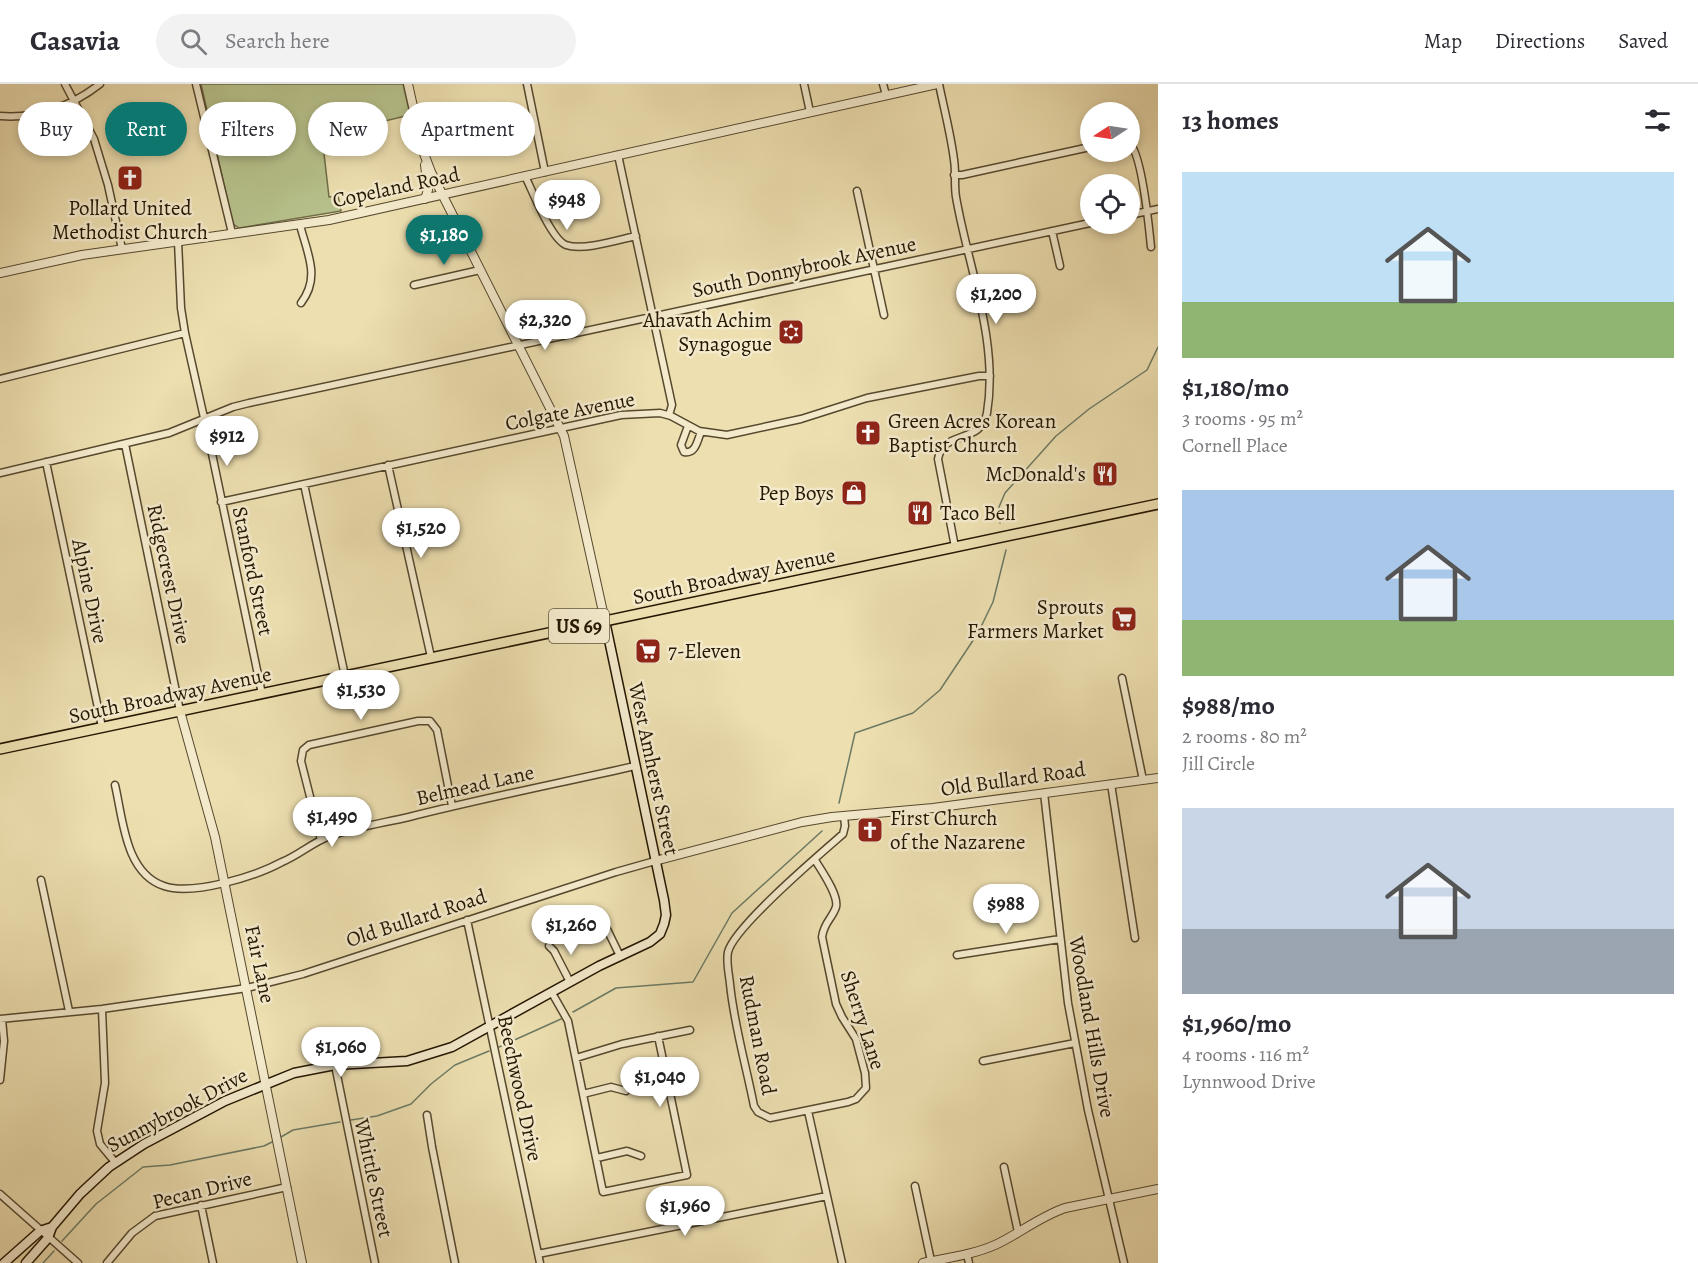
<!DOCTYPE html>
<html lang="en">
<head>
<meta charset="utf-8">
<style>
	:root { --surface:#fff; --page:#f2f2f3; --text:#2b2b33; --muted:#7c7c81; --line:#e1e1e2; --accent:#0f766e }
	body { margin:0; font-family:Alegreya,serif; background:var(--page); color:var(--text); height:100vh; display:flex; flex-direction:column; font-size:22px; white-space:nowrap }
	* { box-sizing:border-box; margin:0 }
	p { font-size:20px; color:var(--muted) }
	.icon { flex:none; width:33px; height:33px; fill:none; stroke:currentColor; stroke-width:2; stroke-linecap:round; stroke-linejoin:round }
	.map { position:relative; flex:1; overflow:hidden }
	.panel { display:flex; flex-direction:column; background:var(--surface); width:540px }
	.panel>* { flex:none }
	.hud { position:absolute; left:18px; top:18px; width:570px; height:54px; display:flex; gap:12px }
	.needle { width:39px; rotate:258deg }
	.buttons { position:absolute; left:1080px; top:18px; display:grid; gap:12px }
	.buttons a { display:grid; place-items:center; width:60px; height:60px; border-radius:50%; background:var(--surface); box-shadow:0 3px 9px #0003; font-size:30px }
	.price { position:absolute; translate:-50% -51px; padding:0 14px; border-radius:21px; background:#fff; color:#222; font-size:20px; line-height:39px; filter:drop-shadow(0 2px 3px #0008) }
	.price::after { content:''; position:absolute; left:50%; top:36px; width:18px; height:14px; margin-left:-9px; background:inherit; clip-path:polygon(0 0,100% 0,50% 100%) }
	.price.selected { background:var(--accent); color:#fff }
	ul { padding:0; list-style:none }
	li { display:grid; align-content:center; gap:12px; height:318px; padding:0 24px }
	li span { display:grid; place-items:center; height:186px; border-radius:0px; color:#555 }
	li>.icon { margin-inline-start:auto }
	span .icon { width:108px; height:108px; fill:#fffc; stroke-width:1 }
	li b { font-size:26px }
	h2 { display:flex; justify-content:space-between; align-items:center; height:72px; padding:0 24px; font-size:26px }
	.pill { padding:0 21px; border-radius:27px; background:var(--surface); box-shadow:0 3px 9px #0003; font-size:21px; line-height:54px }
	.pill.selected { background:var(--accent); color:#fff }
	header { display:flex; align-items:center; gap:36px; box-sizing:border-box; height:84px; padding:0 30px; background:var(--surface); border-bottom:2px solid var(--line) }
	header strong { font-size:28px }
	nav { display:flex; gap:33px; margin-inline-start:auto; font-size:21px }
	.search { width:420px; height:54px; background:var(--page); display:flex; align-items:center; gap:15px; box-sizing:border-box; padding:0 21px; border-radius:33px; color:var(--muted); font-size:22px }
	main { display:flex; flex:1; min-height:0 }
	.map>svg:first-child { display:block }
</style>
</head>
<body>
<header>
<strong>Casavia</strong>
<div class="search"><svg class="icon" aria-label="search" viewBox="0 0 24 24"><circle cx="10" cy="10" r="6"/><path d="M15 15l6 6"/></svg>Search here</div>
<nav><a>Map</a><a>Directions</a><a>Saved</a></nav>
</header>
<main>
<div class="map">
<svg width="1158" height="1179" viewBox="0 0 1158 1179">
	<rect width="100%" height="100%" fill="#eddfb0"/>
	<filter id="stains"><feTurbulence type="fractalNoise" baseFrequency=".00333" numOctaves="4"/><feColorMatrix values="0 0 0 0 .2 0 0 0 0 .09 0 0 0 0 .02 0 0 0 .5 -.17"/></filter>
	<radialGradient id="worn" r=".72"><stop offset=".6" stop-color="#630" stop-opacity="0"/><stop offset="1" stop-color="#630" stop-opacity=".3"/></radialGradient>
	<!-- green -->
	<path fill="#b7c28c" stroke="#6e6c47" stroke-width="1.5" d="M201,0H403L410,31L322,52L329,113L338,112L341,127L239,144L233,140Z"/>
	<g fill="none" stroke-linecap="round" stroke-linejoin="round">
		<!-- stream -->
		<path stroke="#6b7a64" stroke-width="1.5" d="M1000,439L999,423L1005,409L1056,352L1089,325L1147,286L1158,263
			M839,719L855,649L913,629L940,606L978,549L993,518L1006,466
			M573,928L616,904L693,898L732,829L822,747
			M499,963L561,935
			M351,1036L377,1032L411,1020L431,1000L455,981L489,967
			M281,1053L293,1046L340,1038
			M62,1157L96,1120L143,1083L170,1081L264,1062L272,1058
			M43,1179L54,1167"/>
		<!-- minor casing -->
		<g stroke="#56482e" stroke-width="9">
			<path id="minor" d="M65,0L94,55L108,101L122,165
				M196,0L232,149
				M527,0L545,88
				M804,0L810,28
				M883,0L886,11
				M939,0C944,25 951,51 954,76C956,88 954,101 956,113C968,183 999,257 987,329C981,361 943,345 938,375L955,463
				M0,32C37,35 72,22 100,0
				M1130,60C1142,71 1149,143 1151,163
				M618,71L672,321L669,331
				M954,91H962L1090,63
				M525,92C533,108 551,155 566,161C583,167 618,156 636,152
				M857,107L884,231
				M1130,131L1158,125
				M300,141C307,169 321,193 301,219
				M1052,147L1060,182
				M178,157L181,224L185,249L211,365L262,610
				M414,201L480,186
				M0,295L185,249
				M688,342L681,361L684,368C696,370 697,357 701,348
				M125,360L180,627
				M46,378L102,643
				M388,381L431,573
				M0,389L169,349L233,323L249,319L1090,139
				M304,400L345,592
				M221,418L621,331L660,329L671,332L699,347L727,351L801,335L867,314L979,292H990
				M1122,594L1143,696
				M1111,700L1135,854
				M115,701C123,735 125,789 164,802C193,812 256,792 282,778C299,771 313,758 330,752C355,743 383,739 409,733C484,714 560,699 635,682
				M1044,709L1068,919L1088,1026L1124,1179
				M321,756L301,677L303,666L309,661L418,637H430L437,646L452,722
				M815,776C821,786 839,811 836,823C832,835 824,838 822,853L836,920L842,933L856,955L865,989L866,1004L856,1015L848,1018L770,1034L758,1028L754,1022C746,981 734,941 730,900C729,890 726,878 728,868C734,843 820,770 843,750L845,742L844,732
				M41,796L69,927
				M467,836L540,1179
				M603,837L620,872
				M549,862L554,867L570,898
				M957,871L1060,855
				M552,909L568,937L603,1108L687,1091L658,952
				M102,925L105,999L97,1047L100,1060L115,1078
				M0,935L102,925L247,904L303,890L616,788L655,777
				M576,974L622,960L690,946
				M983,977L1075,959
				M335,981L375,1179
				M0,996L4,957L2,935
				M583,1010L611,1003L626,1007
				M808,1027L842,1179
				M427,1031L432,1063L455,1179
				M597,1074L627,1067L641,1072
				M1004,1083L1018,1148
				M915,1102L931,1177
				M0,1110L78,1179
				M201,1121L213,1179
				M538,1170L827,1112
				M967,1170L969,1179
				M107,1179L132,1149L155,1132L287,1103"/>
		</g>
		<!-- tertiary casing -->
		<g stroke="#56482e" stroke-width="10">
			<path id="tertiary" d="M408,0L423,67L431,88L564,352L605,537
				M425,115L428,106L425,81
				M0,189L82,171L329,136L937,0
				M180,627L215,753L302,1179
				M655,777L802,738L832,733L933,724L1158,694
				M923,1179C947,1174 972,1171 995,1161C1019,1150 1039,1133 1065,1124L1158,1105"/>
		</g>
		<!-- secondary casing -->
		<g stroke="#241602" stroke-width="11">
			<path id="secondary" d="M4,1179L40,1147L52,1143
				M26,1179L48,1154L52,1143L80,1110L109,1083L144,1060L225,1017L294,989L335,981L407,977L452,963L599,882L650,858L660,850L664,840L666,831L664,816L605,537"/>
		</g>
		<!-- primary casing -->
		<g stroke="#241602" stroke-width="12">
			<path id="primary" d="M0,665L1158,420"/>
		</g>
		<!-- minor -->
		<use href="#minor" stroke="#f3eacc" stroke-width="6"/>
		<!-- tertiary -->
		<use href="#tertiary" stroke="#f3eacc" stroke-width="8"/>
		<!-- secondary -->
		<use href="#secondary" stroke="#f3eacc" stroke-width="8"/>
		<!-- primary -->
		<use href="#primary" stroke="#eddfb0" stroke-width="9"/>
	</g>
	<!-- icons -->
	<defs>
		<g id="church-square" transform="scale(1.35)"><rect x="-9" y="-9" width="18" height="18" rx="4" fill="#8f2418" stroke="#f3eacc"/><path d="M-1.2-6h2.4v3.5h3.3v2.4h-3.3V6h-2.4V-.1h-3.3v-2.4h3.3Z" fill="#fff"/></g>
		<g id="synagogue-square" transform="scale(1.35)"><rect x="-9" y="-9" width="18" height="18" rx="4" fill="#8f2418" stroke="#f3eacc"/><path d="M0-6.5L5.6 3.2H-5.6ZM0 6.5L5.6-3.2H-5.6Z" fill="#fff"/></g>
		<g id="restaurant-square" transform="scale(1.35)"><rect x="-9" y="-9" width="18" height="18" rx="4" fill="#8f2418" stroke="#f3eacc"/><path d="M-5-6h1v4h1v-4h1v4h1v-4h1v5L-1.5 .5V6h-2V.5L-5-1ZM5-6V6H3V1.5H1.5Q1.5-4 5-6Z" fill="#fff"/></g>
		<g id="shop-square" transform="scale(1.35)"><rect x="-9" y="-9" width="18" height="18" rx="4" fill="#8f2418" stroke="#f3eacc"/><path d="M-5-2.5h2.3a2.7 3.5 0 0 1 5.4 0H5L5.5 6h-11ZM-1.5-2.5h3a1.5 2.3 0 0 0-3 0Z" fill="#fff"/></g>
		<g id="supermarket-square" transform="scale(1.35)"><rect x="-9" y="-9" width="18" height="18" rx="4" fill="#8f2418" stroke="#f3eacc"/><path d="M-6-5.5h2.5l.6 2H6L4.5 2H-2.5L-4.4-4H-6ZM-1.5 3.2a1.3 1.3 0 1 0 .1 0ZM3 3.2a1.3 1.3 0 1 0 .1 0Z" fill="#fff"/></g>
	</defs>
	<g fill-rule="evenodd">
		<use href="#church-square" x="130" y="94"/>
		<use href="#synagogue-square" x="791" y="248"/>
		<use href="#church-square" x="868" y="349"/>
		<use href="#restaurant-square" x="1105" y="390"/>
		<use href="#shop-square" x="854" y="409"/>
		<use href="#restaurant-square" x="920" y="429"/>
		<use href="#supermarket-square" x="1124" y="535"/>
		<use href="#supermarket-square" x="648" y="567"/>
		<use href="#church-square" x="870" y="746"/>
	</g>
	<g text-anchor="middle" stroke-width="5" stroke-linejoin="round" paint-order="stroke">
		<!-- shield labels -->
		<rect fill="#f3eacc" stroke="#62563f" stroke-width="1.5" x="549" y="525" width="60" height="34" rx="4.5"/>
		<g font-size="20" font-weight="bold" fill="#241602">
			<text x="579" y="549">US 69</text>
		</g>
		<!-- street labels -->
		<g font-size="21" fill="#241602" stroke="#f3eacc">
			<text transform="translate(396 103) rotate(-12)" y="7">Copeland Road</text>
			<text transform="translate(804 183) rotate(-12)" y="7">South Donnybrook Avenue</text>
			<text transform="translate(570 327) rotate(-11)" y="7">Colgate Avenue</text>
			<text transform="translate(253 487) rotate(78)" y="7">Stanford Street</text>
			<text transform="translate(169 490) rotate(78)" y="7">Ridgecrest Drive</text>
			<text transform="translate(734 492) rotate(-12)" y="7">South Broadway Avenue</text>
			<text transform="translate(90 507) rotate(78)" y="7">Alpine Drive</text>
			<text transform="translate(170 611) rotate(-12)" y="7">South Broadway Avenue</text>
			<text transform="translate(654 685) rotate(78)" y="7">West Amherst Street</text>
			<text transform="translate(1013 695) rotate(-8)" y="7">Old Bullard Road</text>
			<text transform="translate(475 701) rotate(-13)" y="7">Belmead Lane</text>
			<text transform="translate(416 834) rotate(-18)" y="7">Old Bullard Road</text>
			<text transform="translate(260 880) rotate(78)" y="7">Fair Lane</text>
			<text transform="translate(863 936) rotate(72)" y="7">Sherry Lane</text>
			<text transform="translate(1092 943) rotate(80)" y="7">Woodland Hills Drive</text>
			<text transform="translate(758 951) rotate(79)" y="7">Rudman Road</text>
			<text transform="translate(520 1004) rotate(78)" y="7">Beechwood Drive</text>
			<text transform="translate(177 1026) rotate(-28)" y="7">Sunnybrook Drive</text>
			<text transform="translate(374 1094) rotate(78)" y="7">Whittle Street</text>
			<text transform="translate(202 1106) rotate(-14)" y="7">Pecan Drive</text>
		</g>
		<!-- poi labels -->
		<g font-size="21" fill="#241602" stroke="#f3eacc" text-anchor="end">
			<text x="130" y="131" text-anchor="middle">Pollard United<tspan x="130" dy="24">Methodist Church</tspan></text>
			<text x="772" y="243">Ahavath Achim<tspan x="772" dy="24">Synagogue</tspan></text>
			<text x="888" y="344" text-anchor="start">Green Acres Korean<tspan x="888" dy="24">Baptist Church</tspan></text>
			<text x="1086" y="397">McDonald's</text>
			<text x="834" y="416">Pep Boys</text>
			<text x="940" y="436" text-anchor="start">Taco Bell</text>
			<text x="1104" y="530">Sprouts<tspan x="1104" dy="24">Farmers Market</tspan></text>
			<text x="668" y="574" text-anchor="start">7-Eleven</text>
			<text x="890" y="741" text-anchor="start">First Church<tspan x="890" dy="24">of the Nazarene</tspan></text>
		</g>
	</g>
	<rect width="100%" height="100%" filter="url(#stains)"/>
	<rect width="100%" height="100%" fill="url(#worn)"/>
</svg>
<div class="buttons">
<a><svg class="needle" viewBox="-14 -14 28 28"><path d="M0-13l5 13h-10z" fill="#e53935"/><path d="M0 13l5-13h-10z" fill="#7c7c81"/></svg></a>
<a><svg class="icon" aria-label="locate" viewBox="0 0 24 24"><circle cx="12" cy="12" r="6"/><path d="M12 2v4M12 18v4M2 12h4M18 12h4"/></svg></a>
</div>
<b class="price" style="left:567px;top:147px">$948</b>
<b class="price selected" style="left:444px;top:182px">$1,180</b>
<b class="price" style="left:996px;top:241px">$1,200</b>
<b class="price" style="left:545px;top:267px">$2,320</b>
<b class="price" style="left:227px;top:383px">$912</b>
<b class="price" style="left:421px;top:475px">$1,520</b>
<b class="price" style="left:361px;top:637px">$1,530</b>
<b class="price" style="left:332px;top:764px">$1,490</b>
<b class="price" style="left:1006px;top:851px">$988</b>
<b class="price" style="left:571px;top:872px">$1,260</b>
<b class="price" style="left:341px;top:994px">$1,060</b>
<b class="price" style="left:660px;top:1024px">$1,040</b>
<b class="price" style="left:685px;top:1153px">$1,960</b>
<div class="hud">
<a class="pill">Buy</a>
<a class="pill selected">Rent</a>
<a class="pill">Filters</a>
<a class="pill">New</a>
<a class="pill">Apartment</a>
</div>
</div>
<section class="panel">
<h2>13 homes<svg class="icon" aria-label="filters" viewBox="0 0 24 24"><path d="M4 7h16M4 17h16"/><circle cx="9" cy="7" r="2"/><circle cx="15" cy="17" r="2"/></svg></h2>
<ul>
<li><span style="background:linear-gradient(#bfe0f5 70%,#8fb573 0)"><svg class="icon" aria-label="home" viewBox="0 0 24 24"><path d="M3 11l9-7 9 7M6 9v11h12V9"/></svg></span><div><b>$1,180/mo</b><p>3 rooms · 95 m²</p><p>Cornell Place</p></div></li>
<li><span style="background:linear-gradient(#a9c7e8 70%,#8fb573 0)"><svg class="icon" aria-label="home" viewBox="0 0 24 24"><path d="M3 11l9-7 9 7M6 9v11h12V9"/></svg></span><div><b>$988/mo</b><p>2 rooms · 80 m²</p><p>Jill Circle</p></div></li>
<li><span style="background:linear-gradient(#c9d6e8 65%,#9aa5b1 0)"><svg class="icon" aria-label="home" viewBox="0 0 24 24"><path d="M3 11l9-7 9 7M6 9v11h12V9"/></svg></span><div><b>$1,960/mo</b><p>4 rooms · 116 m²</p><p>Lynnwood Drive</p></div></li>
</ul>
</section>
</main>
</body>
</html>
